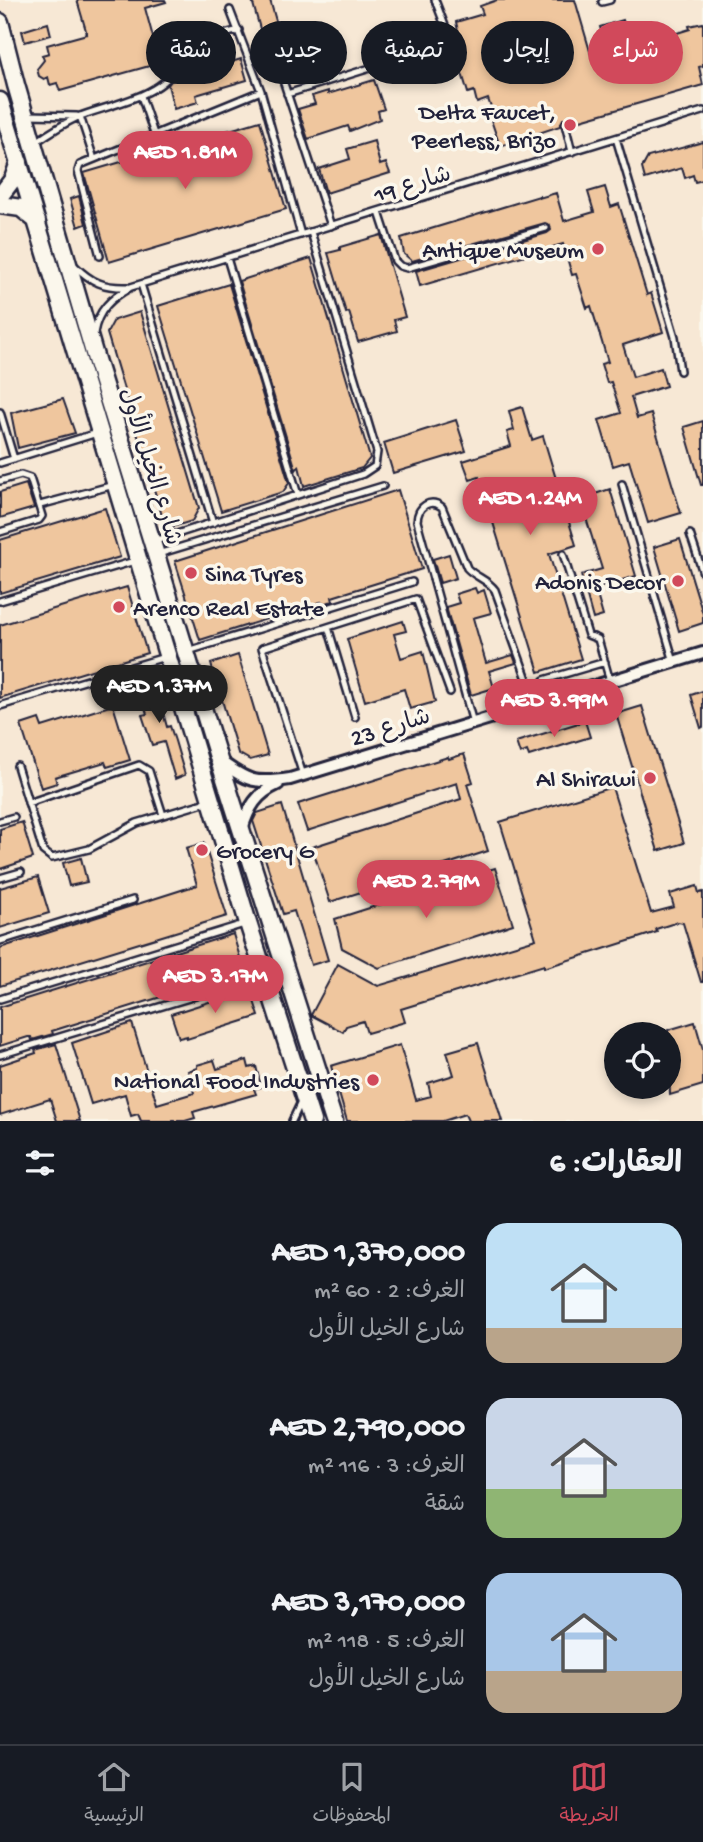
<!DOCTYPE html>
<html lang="ar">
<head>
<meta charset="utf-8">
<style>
	:root { --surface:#171b24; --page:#242831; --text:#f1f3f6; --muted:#9ea1a6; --line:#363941; --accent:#d1495b }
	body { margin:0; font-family:"Gochi Hand","Playpen Sans Arabic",sans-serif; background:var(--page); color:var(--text); direction:rtl; height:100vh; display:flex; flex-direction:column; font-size:26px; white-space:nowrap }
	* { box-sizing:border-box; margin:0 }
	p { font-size:23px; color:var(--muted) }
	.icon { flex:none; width:38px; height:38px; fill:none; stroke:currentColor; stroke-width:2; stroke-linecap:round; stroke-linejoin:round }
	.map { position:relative; height:1121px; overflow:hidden; direction:ltr }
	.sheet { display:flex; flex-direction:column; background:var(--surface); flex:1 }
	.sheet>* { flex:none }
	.top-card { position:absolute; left:21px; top:21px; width:662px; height:63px; direction:rtl; display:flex; gap:14px }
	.fabs { position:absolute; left:604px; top:1022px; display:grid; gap:14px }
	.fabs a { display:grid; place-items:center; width:77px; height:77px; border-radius:50%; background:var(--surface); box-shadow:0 4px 10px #0003; font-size:35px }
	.price { position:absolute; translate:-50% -60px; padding:0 16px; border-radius:24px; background:var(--accent); color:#fff; font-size:23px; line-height:46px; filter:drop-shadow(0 2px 4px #0008) }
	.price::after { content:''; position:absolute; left:50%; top:42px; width:21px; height:16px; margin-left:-10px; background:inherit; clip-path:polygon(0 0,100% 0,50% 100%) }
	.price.on { background:#222; color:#fff }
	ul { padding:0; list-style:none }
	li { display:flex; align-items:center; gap:21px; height:175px; padding:0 21px }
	li span { display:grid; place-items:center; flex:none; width:196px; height:140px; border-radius:21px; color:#555 }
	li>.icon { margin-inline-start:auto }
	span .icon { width:84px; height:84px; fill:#fffc; stroke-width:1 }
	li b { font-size:30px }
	h2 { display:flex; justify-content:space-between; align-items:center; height:84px; padding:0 21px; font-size:30px }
	.pill { padding:0 24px; border-radius:32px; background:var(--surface); box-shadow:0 4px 10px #0003; font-size:24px; line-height:63px }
	.pill.on { background:var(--accent); color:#fff }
	.tabs { display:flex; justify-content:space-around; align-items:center; height:98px; border-top:2px solid var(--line); background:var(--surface); font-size:19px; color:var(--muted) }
	.tabs a { display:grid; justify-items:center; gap:4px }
	.tabs .on { color:var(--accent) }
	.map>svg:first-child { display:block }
</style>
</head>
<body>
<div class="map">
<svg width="703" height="1121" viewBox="0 0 703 1121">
	<rect width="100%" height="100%" fill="#fbf7ec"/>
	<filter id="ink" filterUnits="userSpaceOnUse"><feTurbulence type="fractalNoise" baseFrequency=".0143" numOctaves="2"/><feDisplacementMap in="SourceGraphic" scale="14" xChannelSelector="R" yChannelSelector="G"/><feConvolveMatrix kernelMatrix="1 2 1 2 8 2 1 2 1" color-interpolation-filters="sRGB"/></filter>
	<g filter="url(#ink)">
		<!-- built -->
		<path fill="#f7e8d5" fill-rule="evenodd" d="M0,0H703V1121H0ZM616,1034H668V1087H616Z"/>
		<!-- building -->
		<path fill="#efc69e" stroke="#22223b" stroke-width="2" d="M77,0H165L166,2L145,8L160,63L60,91L57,83L50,85L48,77L44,79L39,76L37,69L44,60L42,55L49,53L47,45L87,34Z
			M252,0H270L284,49L278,50L273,48L267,54Z
			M497,0H575L592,58L608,54L600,27L623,20L631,47L690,29L689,26L703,23V66L699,67L703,85L570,123L567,119H563L560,126L500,146L491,120L495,119L488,99L477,103L474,91L468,93L458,60L464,58L456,22L483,14L480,6Z
			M48,23L51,35L25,42L22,31Z
			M241,59L247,80L196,95L198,102L174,109L168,85L171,81Z
			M374,80L384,109L378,111L380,119L350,131L348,126L308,139L298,109L315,104L312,96L328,91V94Z
			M260,121L286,209L109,262L84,173Z
			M374,141L380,165L386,163L390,173L326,193L319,169L350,159L347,149Z
			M703,142V180L695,182L693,175L685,178L682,168L645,179L642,168L648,157Z
			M605,187L611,207L619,204L647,295L651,293L663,332L623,345L633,377L661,368L666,386L631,397L637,418L651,414L681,513L648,523L629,461L613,466L599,420L621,413L611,382L607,383L601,364L608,362L591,306L587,308L576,274L572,275L563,244L420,286L416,271L547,233L551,230L550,225L545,223L412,261L404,254L401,238L539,196V198L556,193L564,221L594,212L588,192Z
			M79,196L86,224L78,227L70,199Z
			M381,235L405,317L394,320L397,331L358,342L349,312L346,313L328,253L340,250V247Z
			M311,258L370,458L362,468L304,486L299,466L296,470L239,281Z
			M229,284L289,483L283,492L221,511L158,306Z
			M140,312L199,508L192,521L166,529L107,333L114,320Z
			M63,399L75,433L18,448L11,413Z
			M522,407L532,440L543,436L576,545L549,554L581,659L539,672L479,477L470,480L463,461L511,446L507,432L514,430L509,411Z
			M456,420L466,451L393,473L384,443Z
			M703,421V485H701L684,427Z
			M26,484L34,508L0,518V492Z
			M610,489L636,576L595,588L603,616L593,619L581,575L602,569L580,499Z
			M398,490L422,569L332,597L333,601L322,604L321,602L200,640L175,561Z
			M105,508L120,557L0,593V540Z
			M680,539L703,614V623L679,631L654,547Z
			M449,554L456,578L440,583L433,559Z
			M127,587L147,653L0,698V625Z
			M475,588L477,593L484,590L491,613L473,618L486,663L513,655L516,663L489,671L494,688L471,695L446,607L459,603L456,594Z
			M403,621L406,631L394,634L401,658L423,651L435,702L410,709L404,689L365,701L347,639Z
			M238,655L268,755L250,760L238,753L211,664Z
			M147,670L153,688L156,687L167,727L170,726L175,741L185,775L175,779L164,742L152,745L142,715L147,714L140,692L145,690L139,673Z
			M703,691V727L701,728L691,695Z
			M113,705L130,760L107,767L105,762L55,777L57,783L41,788L21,725L39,719L42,727Z
			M642,706L684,843L658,851L616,714Z
			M585,721L590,737L529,756L527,751L520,754L516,742Z
			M464,754L473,782L467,784L488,851L330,902L312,847L461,799L457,783L307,831L298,804L448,757L449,759Z
			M612,787L651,913L674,907L670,894L697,886L699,893L703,892V982H701L683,923L678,922L656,929L657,932L544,968V965L401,1009L405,1022L367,1033L363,1021L346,1026L343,1032L311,1015L338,964L378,986L536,939L500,822Z
			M282,805L328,960L311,965L294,911L283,914L253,821L257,813Z
			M22,822L33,858L0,869V829Z
			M204,843L227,916L0,986V948L197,885L186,848Z
			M81,858L87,882L69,886L63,863Z
			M495,868L513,924L379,968L342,948L335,919Z
			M38,877L49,913L0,928V888Z
			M233,934L244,971L52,1031L53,1034L32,1040L31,1037H28L0,1046V1007Z
			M250,989L259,1016L187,1039V1036L179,1038L171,1014Z
			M695,1022L703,1050V1085L670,1095L668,1030Z
			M132,1023L157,1104L194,1093L188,1071L197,1068V1065L214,1060L217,1069L247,1060L249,1068L256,1066L261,1087L254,1089L256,1094L193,1112L195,1118L185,1121H141L138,1114L131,1116L125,1094L91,1104L72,1043Z
			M478,1043L502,1121H468L465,1114L443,1121H347L331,1066L400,1045L416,1100L431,1096L428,1083L454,1075L447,1052Z
			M56,1044L80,1121H57L50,1099L0,1115V1065L36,1053L35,1050Z"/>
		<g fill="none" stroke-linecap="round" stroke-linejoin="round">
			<!-- lane casing -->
			<g stroke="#22223b" stroke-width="10">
				<path id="lane" d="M602,2L610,0
					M230,10L261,91L301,235
					M173,48L239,30
					M274,53L331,226
					M287,94L396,60L403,61L411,70L416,72L447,61L454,49L435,0
					M141,96L154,134
					M27,115L77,116
					M80,116L94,159
					M565,124L572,152
					M616,138L675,337L680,371
					M36,142C49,133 63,124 78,117C103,106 168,96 176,64C178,54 171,42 168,32
					M379,212L395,261L400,266L407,268L546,228
					M100,256L78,171L80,165L261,91
					M227,258L298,495
					M75,266C91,282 104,288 128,287
					M141,284L213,523
					M94,333C98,310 111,298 131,287L703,111
					M0,412L14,459
					M0,463L97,433
					M0,481L21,475L30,478L42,516L39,520L0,532
					M622,484L674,662
					M40,505L114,485
					M690,534L703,573
					M155,541L363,474L375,466L377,452L311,232
					M158,554L383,486
					M563,554L588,635L598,639L610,681
					M0,601L138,560
					M328,627L355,717
					M188,651L412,582
					M544,680L605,662
					M0,706L165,657
					M473,723L417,521C418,506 430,498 442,507L467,568C475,577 487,579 495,590L536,704
					M17,766L43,851L52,858L89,849L137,823L210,801
					M303,775L262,648L416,599L450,692
					M28,803L139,765L149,771L163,815
					M0,821L14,817
					M0,878L21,872
					M0,941L133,900
					M0,999L244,924
					M0,1055L262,976
					M292,1121L301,1102"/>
			</g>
			<!-- street casing -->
			<g stroke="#22223b" stroke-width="16">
				<path id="street" d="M220,761C248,782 255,784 290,779L703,653
					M242,829C249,807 256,794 278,784"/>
			</g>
			<!-- secondary casing -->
			<g stroke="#22223b" stroke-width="21">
				<path id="secondary" d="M0,22L16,85L94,353L219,760L334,1121
					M0,101L248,923L312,1121
					M0,196L13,179L19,162
					M0,205L21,208L37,221"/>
			</g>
			<!-- lane -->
			<use href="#lane" stroke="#fbf7ec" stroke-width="5"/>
			<!-- street -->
			<use href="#street" stroke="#fbf7ec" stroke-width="10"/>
			<!-- secondary -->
			<use href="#secondary" stroke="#fbf7ec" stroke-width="16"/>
		</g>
	</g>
	<!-- markers -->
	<g fill="#d1495b" stroke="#fbf7ec" stroke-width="2.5">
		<circle cx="570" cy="125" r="7"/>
		<circle cx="598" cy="249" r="7"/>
		<circle cx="191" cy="573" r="7"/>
		<circle cx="678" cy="581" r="7"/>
		<circle cx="119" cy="607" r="7"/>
		<circle cx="650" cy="778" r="7"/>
		<circle cx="202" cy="850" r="7"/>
		<circle cx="373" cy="1080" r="7"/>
	</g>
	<g text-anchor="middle" stroke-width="7" stroke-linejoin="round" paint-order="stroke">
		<!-- poi labels -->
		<g font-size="24" fill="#22223b" stroke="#fbf7ec" text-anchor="end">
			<text x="556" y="119">Delta Faucet,<tspan x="556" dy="28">Peerless, Brizo</tspan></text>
			<text x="584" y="257">Antique Museum</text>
			<text x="205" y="581" text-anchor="start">Sina Tyres</text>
			<text x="664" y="589">Adonis Decor</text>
			<text x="133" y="615" text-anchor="start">Arenco Real Estate</text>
			<text x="636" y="786">Al Shirawi</text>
			<text x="216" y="858" text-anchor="start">Grocery G</text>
			<text x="359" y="1088">National Food Industries</text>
		</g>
		<!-- street labels -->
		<g font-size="24" fill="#22223b" stroke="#fbf7ec">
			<text transform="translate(412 183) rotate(-17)" y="8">شارع 19</text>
			<text transform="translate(152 466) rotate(73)" y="8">شارع الخيل الأول</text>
			<text transform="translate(390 726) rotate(-17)" y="8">شارع 23</text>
		</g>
	</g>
</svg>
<div class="fabs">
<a><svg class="icon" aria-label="locate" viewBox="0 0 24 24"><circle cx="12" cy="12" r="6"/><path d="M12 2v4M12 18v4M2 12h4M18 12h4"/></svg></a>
</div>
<b class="price" style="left:185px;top:191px">AED 1.81M</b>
<b class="price" style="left:530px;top:537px">AED 1.24M</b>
<b class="price on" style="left:159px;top:725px">AED 1.37M</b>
<b class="price" style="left:554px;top:739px">AED 3.99M</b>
<b class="price" style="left:426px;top:920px">AED 2.79M</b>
<b class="price" style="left:215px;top:1015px">AED 3.17M</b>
<div class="top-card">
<a class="pill on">شراء</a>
<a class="pill">إيجار</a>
<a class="pill">تصفية</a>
<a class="pill">جديد</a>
<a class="pill">شقة</a>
</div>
</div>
<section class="sheet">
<h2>العقارات: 6<svg class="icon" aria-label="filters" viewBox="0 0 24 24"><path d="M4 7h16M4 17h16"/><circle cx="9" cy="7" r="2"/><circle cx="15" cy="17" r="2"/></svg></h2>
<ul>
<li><span style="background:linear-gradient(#bfe0f5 75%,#b9a48a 0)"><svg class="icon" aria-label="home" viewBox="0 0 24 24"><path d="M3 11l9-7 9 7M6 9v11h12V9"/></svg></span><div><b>AED 1,370,000</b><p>الغرف: 2 · 60 m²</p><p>شارع الخيل الأول</p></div></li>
<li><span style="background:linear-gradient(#c9d6e8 65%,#8fb573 0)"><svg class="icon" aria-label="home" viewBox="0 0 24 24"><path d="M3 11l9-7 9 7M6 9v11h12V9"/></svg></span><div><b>AED 2,790,000</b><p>الغرف: 3 · 116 m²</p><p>شقة</p></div></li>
<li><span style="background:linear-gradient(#a9c7e8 70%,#b9a48a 0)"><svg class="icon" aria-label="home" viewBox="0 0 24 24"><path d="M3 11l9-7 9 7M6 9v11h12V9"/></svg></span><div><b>AED 3,170,000</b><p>الغرف: 5 · 118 m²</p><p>شارع الخيل الأول</p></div></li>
</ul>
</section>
<nav class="tabs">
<a class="on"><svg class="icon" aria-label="map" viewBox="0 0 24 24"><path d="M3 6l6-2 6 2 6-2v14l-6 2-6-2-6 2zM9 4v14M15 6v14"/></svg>الخريطة</a>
<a><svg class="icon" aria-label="saved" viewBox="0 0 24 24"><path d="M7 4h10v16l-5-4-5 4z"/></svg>المحفوظات</a>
<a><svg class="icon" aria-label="home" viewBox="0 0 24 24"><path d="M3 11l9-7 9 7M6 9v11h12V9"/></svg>الرئيسية</a>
</nav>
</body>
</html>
